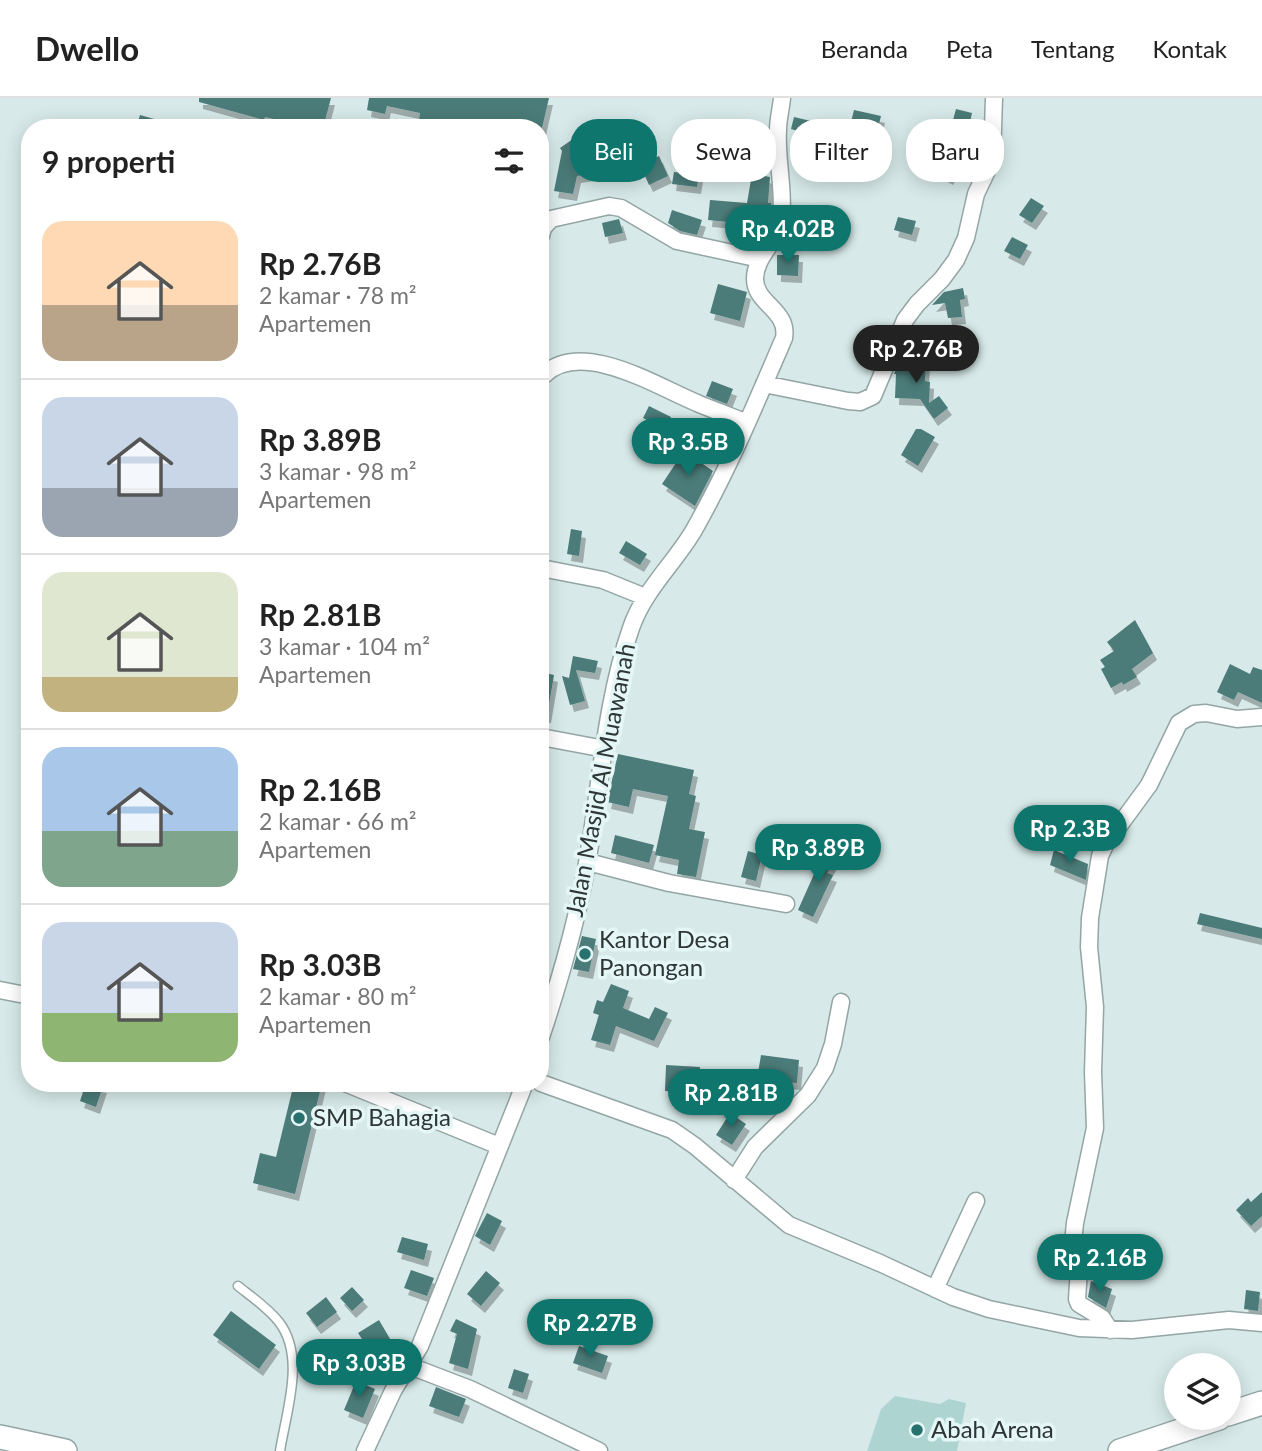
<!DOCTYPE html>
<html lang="id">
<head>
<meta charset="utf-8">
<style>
	:root { --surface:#fff; --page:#f2f2f2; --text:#222; --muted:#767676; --line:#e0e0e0; --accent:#0f766e }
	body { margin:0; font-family:Lato,sans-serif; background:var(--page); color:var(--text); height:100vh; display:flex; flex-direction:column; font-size:26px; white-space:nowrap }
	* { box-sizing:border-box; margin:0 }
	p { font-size:23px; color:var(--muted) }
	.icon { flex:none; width:38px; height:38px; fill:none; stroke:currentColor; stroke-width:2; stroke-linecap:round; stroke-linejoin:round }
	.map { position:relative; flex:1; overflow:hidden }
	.side { position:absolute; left:21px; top:21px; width:528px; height:973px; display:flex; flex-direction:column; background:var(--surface); border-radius:28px; box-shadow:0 4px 18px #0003 }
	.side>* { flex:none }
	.hud { position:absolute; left:570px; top:21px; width:586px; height:63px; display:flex; gap:14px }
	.fabs { position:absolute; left:1164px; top:1255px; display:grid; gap:14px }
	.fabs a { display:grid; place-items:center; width:77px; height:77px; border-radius:50%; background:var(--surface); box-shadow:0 4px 18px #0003; font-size:35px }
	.price { position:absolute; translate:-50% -60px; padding:0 16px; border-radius:24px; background:var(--accent); color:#fff; font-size:23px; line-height:46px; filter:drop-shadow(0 2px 4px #0008) }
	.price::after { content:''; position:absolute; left:50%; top:42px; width:21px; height:16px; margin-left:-10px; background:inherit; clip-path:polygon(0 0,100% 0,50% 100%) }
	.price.on { background:#222; color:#fff }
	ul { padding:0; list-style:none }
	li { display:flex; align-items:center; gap:21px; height:175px; padding:0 21px }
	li+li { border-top:2px solid var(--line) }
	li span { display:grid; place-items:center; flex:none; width:196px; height:140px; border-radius:21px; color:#555 }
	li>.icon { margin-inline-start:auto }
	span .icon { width:84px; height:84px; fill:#fffc; stroke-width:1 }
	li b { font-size:30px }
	h2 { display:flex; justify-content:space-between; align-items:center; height:84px; padding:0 21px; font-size:30px }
	.tag { padding:0 24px; border-radius:28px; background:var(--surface); box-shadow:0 4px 18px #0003; font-size:24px; line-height:63px }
	.tag.on { background:var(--accent); color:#fff }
	header { display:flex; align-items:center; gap:42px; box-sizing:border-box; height:98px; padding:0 35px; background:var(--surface); border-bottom:2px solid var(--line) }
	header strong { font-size:33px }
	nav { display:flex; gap:38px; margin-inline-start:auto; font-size:24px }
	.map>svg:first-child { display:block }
</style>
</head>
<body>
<header>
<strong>Dwello</strong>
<nav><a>Beranda</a><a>Peta</a><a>Tentang</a><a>Kontak</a></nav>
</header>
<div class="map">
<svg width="1262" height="1353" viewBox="0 0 1262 1353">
	<defs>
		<filter id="shadow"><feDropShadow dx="4" dy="7" stdDeviation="0" flood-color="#0004"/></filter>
	</defs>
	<rect width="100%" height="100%" fill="#d7eae9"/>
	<!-- green -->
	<path fill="#aed4d2" d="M895,1298L940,1306L949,1301L966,1305L957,1353H867L881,1311Z"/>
	<!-- building -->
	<path fill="#4c7b79" filter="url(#shadow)" d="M199,0H331L323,30L294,26L265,19L264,22L199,4Z
		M369,0H549L542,30H453L419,23L420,15L387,8L385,16L367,12Z
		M956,11L972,15L967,38L950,33Z
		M854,12L881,18L877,34L850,28Z
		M140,17L172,26L171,30H136Z
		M794,19L815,24L812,37L791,31Z
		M573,41L585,60L614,56L616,72L577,78L573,96L554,93L562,53L560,50Z
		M659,58L668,78L649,87L640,67Z
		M935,58L955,69L949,80L929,69Z
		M674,74L699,77L697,89L672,86Z
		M752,76L770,79L768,105H771L770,124L730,120L729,124L708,122L710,102L747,105Z
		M1031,100L1044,108L1032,125L1019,117Z
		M799,107H816L815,133H798Z
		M672,112L702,122L697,137L680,133L668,125Z
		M898,119L916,123L912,137L894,132Z
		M619,121L623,135L605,139L602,125Z
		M1012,139L1028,147L1020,161L1004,153Z
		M777,157H799L798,178L777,177Z
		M718,186L747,194L740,223L710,215Z
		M963,190L965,201L960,202L962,219L948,220L945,205L932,207L944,194Z
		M901,260L926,261L925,283L930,284L929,305L939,298L948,310L934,321L920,301L895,300L896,276H894Z
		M712,283L733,291L727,306L706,298Z
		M649,308L671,319L665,331L643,320Z
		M916,331H921L935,339L918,368L901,357Z
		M684,353L713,373L695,408L662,386Z
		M571,431L582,433L579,458L567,456Z
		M626,443L647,456L640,467L619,455Z
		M1135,522L1153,555L1132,571L1137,579L1123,587L1122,584L1111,590L1101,571L1105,569L1100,562L1114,553L1107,544Z
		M573,558L598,563L595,575L576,572L585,603L570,607L562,578L569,580Z
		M1230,566L1250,576L1253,569L1262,572V605L1238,594L1234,602L1217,594Z
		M541,574L554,577L547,618H541Z
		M618,656L694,672L689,696L696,698L689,731L705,734L696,779L677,776L679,762L655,757L668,698L633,691L629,709L607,704Z
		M615,737L654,747L649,765L611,755Z
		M822,751L836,758L827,775L833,777L813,819L798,812L819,765L815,763Z
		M1054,752L1088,766L1086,782L1050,767Z
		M748,753L762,757L756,783L741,779Z
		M1200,815L1262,830V841L1197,826Z
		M582,838L596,841L589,874L573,871Z
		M611,886L629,893L623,910L649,921L655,909L668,915L654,943L616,928L610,947L591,942L599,917L593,915L597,902L603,904Z
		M761,957L799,962L797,985L780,984L781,978L758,975Z
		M666,967L700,969L699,984L723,988L721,1002L700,999V996L665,993Z
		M86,985L103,988L96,1009L80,1003Z
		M294,985H322L295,1096L253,1085L260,1055L276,1059Z
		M730,1015L746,1026L732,1047L716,1037Z
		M1262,1094V1118L1251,1128L1236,1112L1248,1100L1251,1104Z
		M487,1115L502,1123L490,1147L475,1138Z
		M402,1139L428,1146L424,1162L397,1154Z
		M411,1172L434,1180L427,1198L404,1190Z
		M486,1173L500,1185L481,1208L467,1196Z
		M1091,1183L1112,1191L1106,1210L1088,1199Z
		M352,1189L364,1202L352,1213L340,1200Z
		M1246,1192L1260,1194L1258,1213L1244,1211Z
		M326,1199L337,1214L317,1229L306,1215Z
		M231,1213L276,1247L259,1271L213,1237Z
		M456,1221L477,1231L468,1271L449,1265L457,1236L450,1233Z
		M379,1222L390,1241L370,1253L358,1235Z
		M579,1248L608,1258L602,1275L573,1265Z
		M514,1271L529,1276L523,1295L508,1290Z
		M356,1283L375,1291L363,1320L344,1312Z
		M436,1289L466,1301L459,1319L429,1308Z"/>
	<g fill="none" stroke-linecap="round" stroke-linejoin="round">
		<!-- lane casing -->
		<g stroke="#93a5a4" stroke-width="11">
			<path id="lane" d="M238,1188C252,1199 268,1210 279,1224C306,1259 286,1314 280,1353"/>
		</g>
		<!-- street casing -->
		<g stroke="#93a5a4" stroke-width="19">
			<path id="street" d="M541,138L543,130L551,121L609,108L621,110L677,143L760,161
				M544,277C581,240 658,289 697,305C713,312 731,318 747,325
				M764,286L848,303L860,304L873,298L905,222L917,206L942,181L956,162L966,140L976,96L992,62L994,0
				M541,470L603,482L645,499
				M541,639L605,651
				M588,764L669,785L786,806
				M0,892L30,898
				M541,939C560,882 577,824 587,765C601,687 605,605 631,530C644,492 674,466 694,432C729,370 756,305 784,240C789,212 755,206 755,181C755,158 777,145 781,123C785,93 776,62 778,32C778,21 781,11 782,0
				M345,985L499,1048
				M541,985L672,1032L695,1048L789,1127L880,1165L953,1199L989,1211L1079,1230L1132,1232L1229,1222L1262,1225
				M734,1082L755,1049L808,997L825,970L833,946L841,904
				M935,1191L976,1103
				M1110,1232L1102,1220L1079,1206L1077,1201L1079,1171L1073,1145L1075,1125L1095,1030L1093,974L1095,909L1089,849L1090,820L1100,758L1105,747L1149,687L1179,625L1194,616L1206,615L1237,621L1262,619
				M410,1268L470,1291L599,1353
				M365,1353L393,1293L420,1248L525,985"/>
		</g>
		<!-- secondary casing -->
		<g stroke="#93a5a4" stroke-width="26">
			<path id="secondary" d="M1228,1316L1262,1305
				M0,1339L65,1353
				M1120,1353L1219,1320"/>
		</g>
		<!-- lane -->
		<use href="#lane" stroke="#fff" stroke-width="8"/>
		<!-- street -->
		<use href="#street" stroke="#fff" stroke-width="16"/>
		<!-- secondary -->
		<use href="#secondary" stroke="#fff" stroke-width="23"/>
	</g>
	<!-- markers -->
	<g fill="#27716f" stroke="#e4f7f6" stroke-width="2.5">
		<circle cx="585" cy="856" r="7"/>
		<circle cx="299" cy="1020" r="7"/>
		<circle cx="917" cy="1332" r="7"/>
	</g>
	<g text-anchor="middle" stroke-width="7" stroke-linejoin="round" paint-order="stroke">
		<!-- street labels -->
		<g font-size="24" fill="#2f3636" stroke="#e4f7f6">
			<text transform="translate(601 682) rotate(-79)" y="8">Jalan Masjid Al Muawanah</text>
		</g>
		<!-- poi labels -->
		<g font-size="24" fill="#2f3636" stroke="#e4f7f6" text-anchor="start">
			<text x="599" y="850">Kantor Desa<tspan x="599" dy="28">Panongan</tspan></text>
			<text x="313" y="1028">SMP Bahagia</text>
			<text x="931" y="1340">Abah Arena</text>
		</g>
	</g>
</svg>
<div class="fabs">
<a><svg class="icon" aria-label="layers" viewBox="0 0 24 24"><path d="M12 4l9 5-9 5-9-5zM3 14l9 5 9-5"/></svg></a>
</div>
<b class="price" style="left:788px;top:167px">Rp 4.02B</b>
<b class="price on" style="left:916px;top:287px">Rp 2.76B</b>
<b class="price" style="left:688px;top:380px">Rp 3.5B</b>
<b class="price" style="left:1070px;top:767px">Rp 2.3B</b>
<b class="price" style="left:818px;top:786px">Rp 3.89B</b>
<b class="price" style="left:731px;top:1031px">Rp 2.81B</b>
<b class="price" style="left:1100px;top:1196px">Rp 2.16B</b>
<b class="price" style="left:590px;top:1261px">Rp 2.27B</b>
<b class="price" style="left:359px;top:1301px">Rp 3.03B</b>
<div class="hud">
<a class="tag on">Beli</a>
<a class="tag">Sewa</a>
<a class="tag">Filter</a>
<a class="tag">Baru</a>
</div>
<section class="side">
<h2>9 properti<svg class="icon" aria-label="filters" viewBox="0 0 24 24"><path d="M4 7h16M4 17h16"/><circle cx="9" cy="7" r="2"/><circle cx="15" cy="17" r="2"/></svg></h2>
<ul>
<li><span style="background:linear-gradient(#ffd9b3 60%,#b9a48a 0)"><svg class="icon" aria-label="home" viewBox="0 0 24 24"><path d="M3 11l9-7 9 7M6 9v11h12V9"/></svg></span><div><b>Rp 2.76B</b><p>2 kamar · 78 m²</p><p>Apartemen</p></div></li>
<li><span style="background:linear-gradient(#c9d6e8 65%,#9aa5b1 0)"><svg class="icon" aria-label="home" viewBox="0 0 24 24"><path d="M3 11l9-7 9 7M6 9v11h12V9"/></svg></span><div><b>Rp 3.89B</b><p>3 kamar · 98 m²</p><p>Apartemen</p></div></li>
<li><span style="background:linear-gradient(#dfe7d0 75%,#c2b280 0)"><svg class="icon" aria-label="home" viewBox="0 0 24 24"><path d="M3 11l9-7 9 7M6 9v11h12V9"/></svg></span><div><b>Rp 2.81B</b><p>3 kamar · 104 m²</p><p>Apartemen</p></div></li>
<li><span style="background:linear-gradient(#a9c7e8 60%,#7fa58c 0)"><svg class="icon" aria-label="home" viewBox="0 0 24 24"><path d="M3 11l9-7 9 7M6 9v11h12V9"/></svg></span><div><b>Rp 2.16B</b><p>2 kamar · 66 m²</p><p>Apartemen</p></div></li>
<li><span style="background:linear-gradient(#c9d6e8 65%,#8fb573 0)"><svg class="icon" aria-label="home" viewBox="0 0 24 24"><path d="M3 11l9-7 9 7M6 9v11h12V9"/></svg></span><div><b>Rp 3.03B</b><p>2 kamar · 80 m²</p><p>Apartemen</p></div></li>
</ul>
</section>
</div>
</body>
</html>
